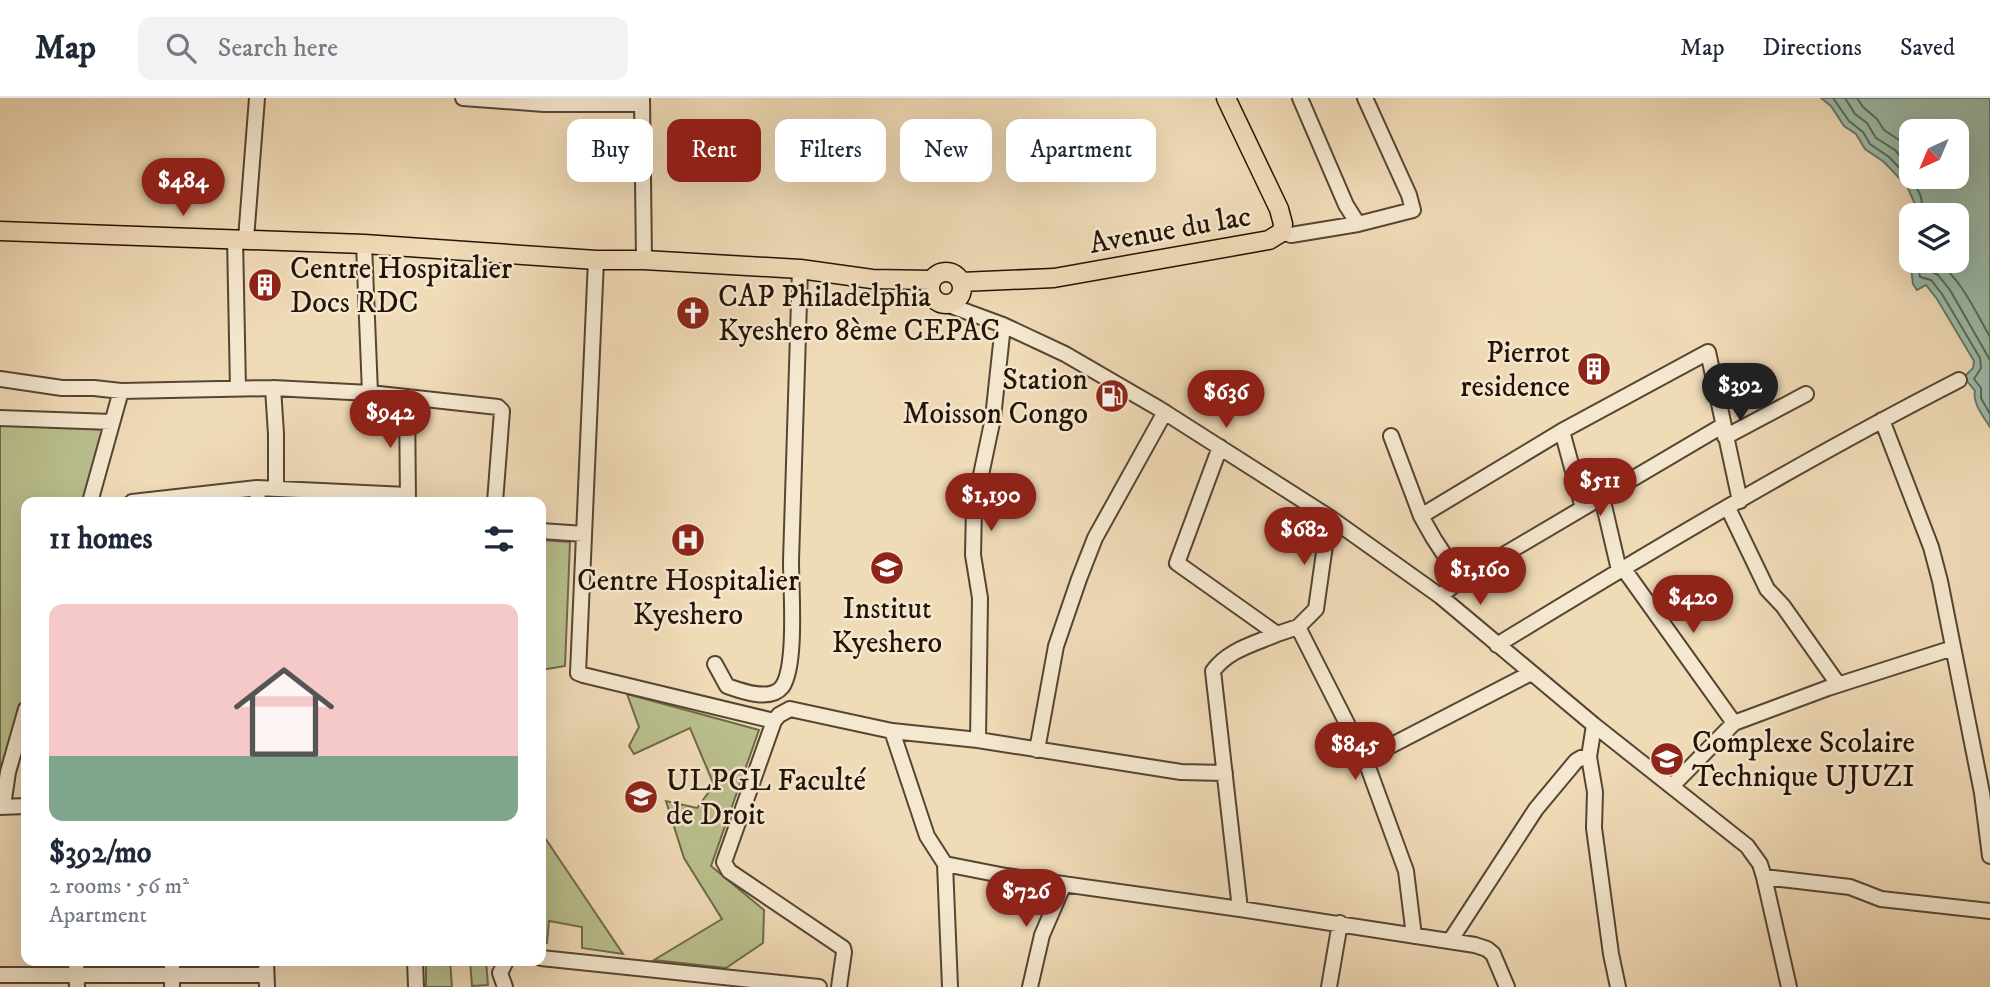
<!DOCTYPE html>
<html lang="en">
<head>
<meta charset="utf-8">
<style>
	:root { --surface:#fff; --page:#f2f2f3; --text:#1f2937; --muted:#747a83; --line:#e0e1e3; --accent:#8f2418 }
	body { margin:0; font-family:"IM FELL DW Pica",serif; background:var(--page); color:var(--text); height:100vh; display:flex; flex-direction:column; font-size:26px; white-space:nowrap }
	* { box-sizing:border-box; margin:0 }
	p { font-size:23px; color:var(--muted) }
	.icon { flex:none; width:38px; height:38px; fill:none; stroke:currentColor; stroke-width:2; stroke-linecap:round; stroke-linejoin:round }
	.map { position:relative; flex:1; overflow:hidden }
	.panel { position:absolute; left:21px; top:399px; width:525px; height:469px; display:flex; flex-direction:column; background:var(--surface); border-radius:14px; box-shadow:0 7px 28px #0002 }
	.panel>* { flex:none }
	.guide { position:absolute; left:567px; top:21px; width:665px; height:63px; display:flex; gap:14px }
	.needle { width:46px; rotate:224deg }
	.buttons { position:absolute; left:1899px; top:21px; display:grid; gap:14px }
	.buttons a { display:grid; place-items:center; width:70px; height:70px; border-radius:14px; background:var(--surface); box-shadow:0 7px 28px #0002; font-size:35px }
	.price { position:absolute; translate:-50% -60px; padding:0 16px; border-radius:24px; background:var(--accent); color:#fff; font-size:23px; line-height:46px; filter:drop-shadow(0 2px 4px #0008) }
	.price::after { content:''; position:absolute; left:50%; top:42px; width:21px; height:16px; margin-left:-10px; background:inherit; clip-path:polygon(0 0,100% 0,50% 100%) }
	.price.active { background:#222; color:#fff }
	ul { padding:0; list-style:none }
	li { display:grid; align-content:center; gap:14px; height:371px; padding:0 28px }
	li+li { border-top:2px solid var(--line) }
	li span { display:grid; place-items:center; height:217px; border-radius:14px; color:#555 }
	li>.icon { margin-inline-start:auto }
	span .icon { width:126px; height:126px; fill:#fffc; stroke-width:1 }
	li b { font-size:30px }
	h2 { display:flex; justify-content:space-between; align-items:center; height:84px; padding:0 28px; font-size:30px }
	.chip { padding:0 24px; border-radius:14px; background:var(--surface); box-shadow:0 7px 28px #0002; font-size:24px; line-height:63px }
	.chip.active { background:var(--accent); color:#fff }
	header { display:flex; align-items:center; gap:42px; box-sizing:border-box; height:98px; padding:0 35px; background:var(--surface); border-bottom:2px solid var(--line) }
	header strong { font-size:33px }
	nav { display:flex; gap:38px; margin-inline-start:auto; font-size:24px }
	.search { width:490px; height:63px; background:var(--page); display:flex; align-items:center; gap:18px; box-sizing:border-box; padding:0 24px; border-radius:14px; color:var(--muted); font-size:26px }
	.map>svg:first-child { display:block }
</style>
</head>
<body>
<header>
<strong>Map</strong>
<div class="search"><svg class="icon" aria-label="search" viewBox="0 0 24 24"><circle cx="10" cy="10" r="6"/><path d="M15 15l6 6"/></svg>Search here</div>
<nav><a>Map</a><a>Directions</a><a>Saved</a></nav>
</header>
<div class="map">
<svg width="1990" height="889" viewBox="0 0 1990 889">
	<rect width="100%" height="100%" fill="#f0dbb7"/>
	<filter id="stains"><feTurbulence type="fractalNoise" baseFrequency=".00286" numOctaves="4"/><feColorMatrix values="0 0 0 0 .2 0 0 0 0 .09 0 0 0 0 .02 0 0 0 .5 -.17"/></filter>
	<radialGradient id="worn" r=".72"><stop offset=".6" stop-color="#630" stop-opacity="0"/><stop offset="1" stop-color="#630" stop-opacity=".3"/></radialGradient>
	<!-- green -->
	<path fill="#bac08e" stroke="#6e6a4a" stroke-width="2" d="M0,326L104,328L82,404H26V594L4,670H0Z
		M541,442L570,444L565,568L541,572Z
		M627,596L759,632L711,768L764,812L763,845L726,870L654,862L722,821L684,760L666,703L697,710L714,687L690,630L634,656L629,648L639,629Z
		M541,734L623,856L582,850V829L549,823L547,845L541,844Z
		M426,863H450L452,889H426Z
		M470,863H486L488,887L472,888Z"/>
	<!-- water -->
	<path fill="#9bbcaa" stroke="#6b7869" stroke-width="2" fill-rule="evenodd" d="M1821,0H1990V329C1984,319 1972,305 1975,293L1964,279L1973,270L1974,263L1937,201L1926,187L1917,192L1913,186L1906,128L1915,106L1907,88L1884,64L1865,51L1856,36L1844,28L1831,8ZM1911,33H1956V79H1911ZM1911,117H1956V163H1911Z"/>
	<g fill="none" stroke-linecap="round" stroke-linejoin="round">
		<!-- shore -->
		<path stroke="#5f6858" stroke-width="2" d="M1833,0L1849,23L1863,34L1870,46L1889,59L1913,84L1920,96L1922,104L1917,117
			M1845,0L1855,16L1867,25L1876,40L1895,52L1911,71
			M1857,0L1863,9L1877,21L1884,32L1902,44L1911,55
			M1917,163L1920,179L1931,182L1942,196L1980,260L1981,270L1974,281L1981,290V300L1990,316
			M1925,163L1927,171L1938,177L1950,192L1990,262
			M1936,163C1961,180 1975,213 1990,239"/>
		<!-- minor casing -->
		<g stroke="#564533" stroke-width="18">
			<path id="minor" d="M463,0L544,6H642
				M642,0L644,162
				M1300,0L1346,107L1358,126
				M1282,134L1291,137L1358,126L1413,112L1409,97L1365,0
				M235,140L238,291
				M246,141L257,0
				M364,146L370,295
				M596,162L578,575L583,577L774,623L779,617L790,611L892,633L978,642L1181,674L1225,675
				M946,206L1003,227L1065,256L1158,310L1329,419L1440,498L1594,627L1747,748L1760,766L1764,779L1789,889
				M0,281L62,290H94L121,293L273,290L370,295L498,309L502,313L495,404
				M273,290L276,336V390
				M407,299L408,404
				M0,320L112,324
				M1882,322L1931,449L1940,483L1982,695L1990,758
				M1562,333L1583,410
				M1391,338L1421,418L1434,441L1461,482
				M1725,339L1806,296
				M1220,349L1177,465L1277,536L1298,529L1316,511L1329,419
				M257,390L258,404
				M1602,399L1619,472
				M90,404L121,293
				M132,404L257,390L407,397
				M1728,410L1767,491L1783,508L1838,586
				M1421,418L1562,333L1708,254L1740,403
				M541,433L584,436
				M1623,470L1734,625
				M1440,498L1461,482L1722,328
				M1298,529L1365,661L1406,773L1414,838
				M1497,547C1649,454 1801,363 1959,282
				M715,566L727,588C741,593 770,604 782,589C797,569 791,491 791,463C794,366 797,268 800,171
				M774,623L724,764L729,773L843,850L844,854L839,889
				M1594,627L1589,659L1595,694L1594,730L1611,856L1618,889
				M892,633L927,738L945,766L950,889
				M978,642L980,500L973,457L974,410L993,320L1003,227
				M1037,652L1056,548L1079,481L1095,440L1165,314
				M1365,661L1531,575
				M1672,688L1734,625L1828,590L1953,550
				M3,708L8,674L26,611
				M0,709L26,708
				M945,766L1006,778L1240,811L1475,847L1487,851L1493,856L1507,889
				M1764,779L1850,789L1881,801L1990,813
				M1240,811L1213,573C1228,552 1254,546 1277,536
				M1450,843L1536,711L1576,663L1581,660L1589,659
				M541,860L819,889
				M76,863L77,889
				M172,863V889
				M266,863L267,889
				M415,863L416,889
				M0,877H266
				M505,889L500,875L506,863
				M1030,889L1042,837L1064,786
				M1329,889L1340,825"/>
		</g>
		<!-- major casing -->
		<g stroke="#231307" stroke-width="21">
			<path id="major" d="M0,133L364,146L596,162H644L800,171L872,181L932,182
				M930 190a16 16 0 1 1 32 0a16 16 0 1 1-32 0Z
				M961,184L1054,180L1269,142L1282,134L1283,126L1279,111L1226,0"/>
		</g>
		<!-- minor -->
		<use href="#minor" stroke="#f5e8d0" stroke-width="14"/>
		<!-- major -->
		<use href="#major" stroke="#f0dbb7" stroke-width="18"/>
	</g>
	<!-- icons -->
	<defs>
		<g id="building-disc" transform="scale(1.75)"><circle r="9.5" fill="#8f2418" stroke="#f5e8d0"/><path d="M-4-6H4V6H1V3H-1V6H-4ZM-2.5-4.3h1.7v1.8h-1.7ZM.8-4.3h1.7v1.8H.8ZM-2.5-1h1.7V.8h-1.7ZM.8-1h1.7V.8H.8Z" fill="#fff"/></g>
		<g id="church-disc" transform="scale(1.75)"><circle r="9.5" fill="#8f2418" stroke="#f5e8d0"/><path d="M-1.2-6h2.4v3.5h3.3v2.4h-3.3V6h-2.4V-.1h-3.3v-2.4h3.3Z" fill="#fff"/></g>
		<g id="fuel-disc" transform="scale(1.75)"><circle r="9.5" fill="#8f2418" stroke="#f5e8d0"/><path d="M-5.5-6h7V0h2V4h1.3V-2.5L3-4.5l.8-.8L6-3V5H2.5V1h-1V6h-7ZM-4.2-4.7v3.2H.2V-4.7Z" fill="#fff"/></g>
		<g id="hospital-disc" transform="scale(1.75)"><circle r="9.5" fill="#8f2418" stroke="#f5e8d0"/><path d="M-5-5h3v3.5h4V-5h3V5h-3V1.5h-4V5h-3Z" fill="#fff"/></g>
		<g id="school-disc" transform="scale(1.75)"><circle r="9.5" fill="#8f2418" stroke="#f5e8d0"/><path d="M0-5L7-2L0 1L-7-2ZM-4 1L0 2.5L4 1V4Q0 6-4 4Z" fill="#fff"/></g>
		<g id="university-disc" transform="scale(1.75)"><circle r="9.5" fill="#8f2418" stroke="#f5e8d0"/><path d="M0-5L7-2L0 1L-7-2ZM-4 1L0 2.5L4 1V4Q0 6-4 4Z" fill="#fff"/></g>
	</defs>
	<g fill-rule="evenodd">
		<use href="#building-disc" x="265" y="187"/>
		<use href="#church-disc" x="693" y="215"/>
		<use href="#building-disc" x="1594" y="271"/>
		<use href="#fuel-disc" x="1112" y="298"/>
		<use href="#hospital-disc" x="688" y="442"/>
		<use href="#school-disc" x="887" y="470"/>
		<use href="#school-disc" x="1667" y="661"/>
		<use href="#university-disc" x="641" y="699"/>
	</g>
	<g text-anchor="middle" stroke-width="5" stroke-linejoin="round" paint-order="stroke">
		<!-- street labels -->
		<g font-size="30" fill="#231307" stroke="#f5e8d0">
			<text transform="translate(1170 131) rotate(-10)" y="10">Avenue du lac</text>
		</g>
		<!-- poi labels -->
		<g font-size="30" fill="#231307" stroke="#f5e8d0" text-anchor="start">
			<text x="290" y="180">Centre Hospitalier<tspan x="290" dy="34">Docs RDC</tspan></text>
			<text x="718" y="208">CAP Philadelphia<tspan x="718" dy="34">Kyeshero 8ème CEPAC</tspan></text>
			<text x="1570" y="264" text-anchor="end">Pierrot<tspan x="1570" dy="34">residence</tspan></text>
			<text x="1088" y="291" text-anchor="end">Station<tspan x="1088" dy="34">Moisson Congo</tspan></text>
			<text x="688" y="492" text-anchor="middle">Centre Hospitalier<tspan x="688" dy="34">Kyeshero</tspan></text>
			<text x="887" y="520" text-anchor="middle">Institut<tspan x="887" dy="34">Kyeshero</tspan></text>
			<text x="1692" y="654">Complexe Scolaire<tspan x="1692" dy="34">Technique UJUZI</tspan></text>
			<text x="666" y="692">ULPGL Faculté<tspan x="666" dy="34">de Droit</tspan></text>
		</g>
	</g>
	<rect width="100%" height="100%" filter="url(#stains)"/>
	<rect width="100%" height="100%" fill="url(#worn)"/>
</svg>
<div class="buttons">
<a><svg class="needle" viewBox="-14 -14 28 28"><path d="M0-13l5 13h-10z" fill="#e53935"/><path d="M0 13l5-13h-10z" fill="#747a83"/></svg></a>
<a><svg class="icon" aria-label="layers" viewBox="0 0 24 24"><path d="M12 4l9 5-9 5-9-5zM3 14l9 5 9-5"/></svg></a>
</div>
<b class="price" style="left:183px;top:120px">$484</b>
<b class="price active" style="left:1740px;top:325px">$392</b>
<b class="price" style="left:1226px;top:332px">$636</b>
<b class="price" style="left:390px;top:352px">$942</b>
<b class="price" style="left:1600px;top:420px">$511</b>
<b class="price" style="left:991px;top:435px">$1,190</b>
<b class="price" style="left:1304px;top:469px">$682</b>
<b class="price" style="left:1480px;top:509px">$1,160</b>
<b class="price" style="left:1693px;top:537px">$420</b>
<b class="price" style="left:1355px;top:684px">$845</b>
<b class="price" style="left:1026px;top:831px">$726</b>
<div class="guide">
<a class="chip">Buy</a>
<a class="chip active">Rent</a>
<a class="chip">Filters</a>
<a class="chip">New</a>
<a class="chip">Apartment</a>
</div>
<section class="panel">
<h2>11 homes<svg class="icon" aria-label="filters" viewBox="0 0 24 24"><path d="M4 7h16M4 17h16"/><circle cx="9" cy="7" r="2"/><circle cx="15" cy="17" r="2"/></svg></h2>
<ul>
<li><span style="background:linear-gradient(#f6c9c9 70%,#7fa58c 0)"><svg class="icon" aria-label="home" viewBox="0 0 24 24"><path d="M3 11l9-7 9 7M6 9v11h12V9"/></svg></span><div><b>$392/mo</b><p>2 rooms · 56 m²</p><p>Apartment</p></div></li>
</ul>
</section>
</div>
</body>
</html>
